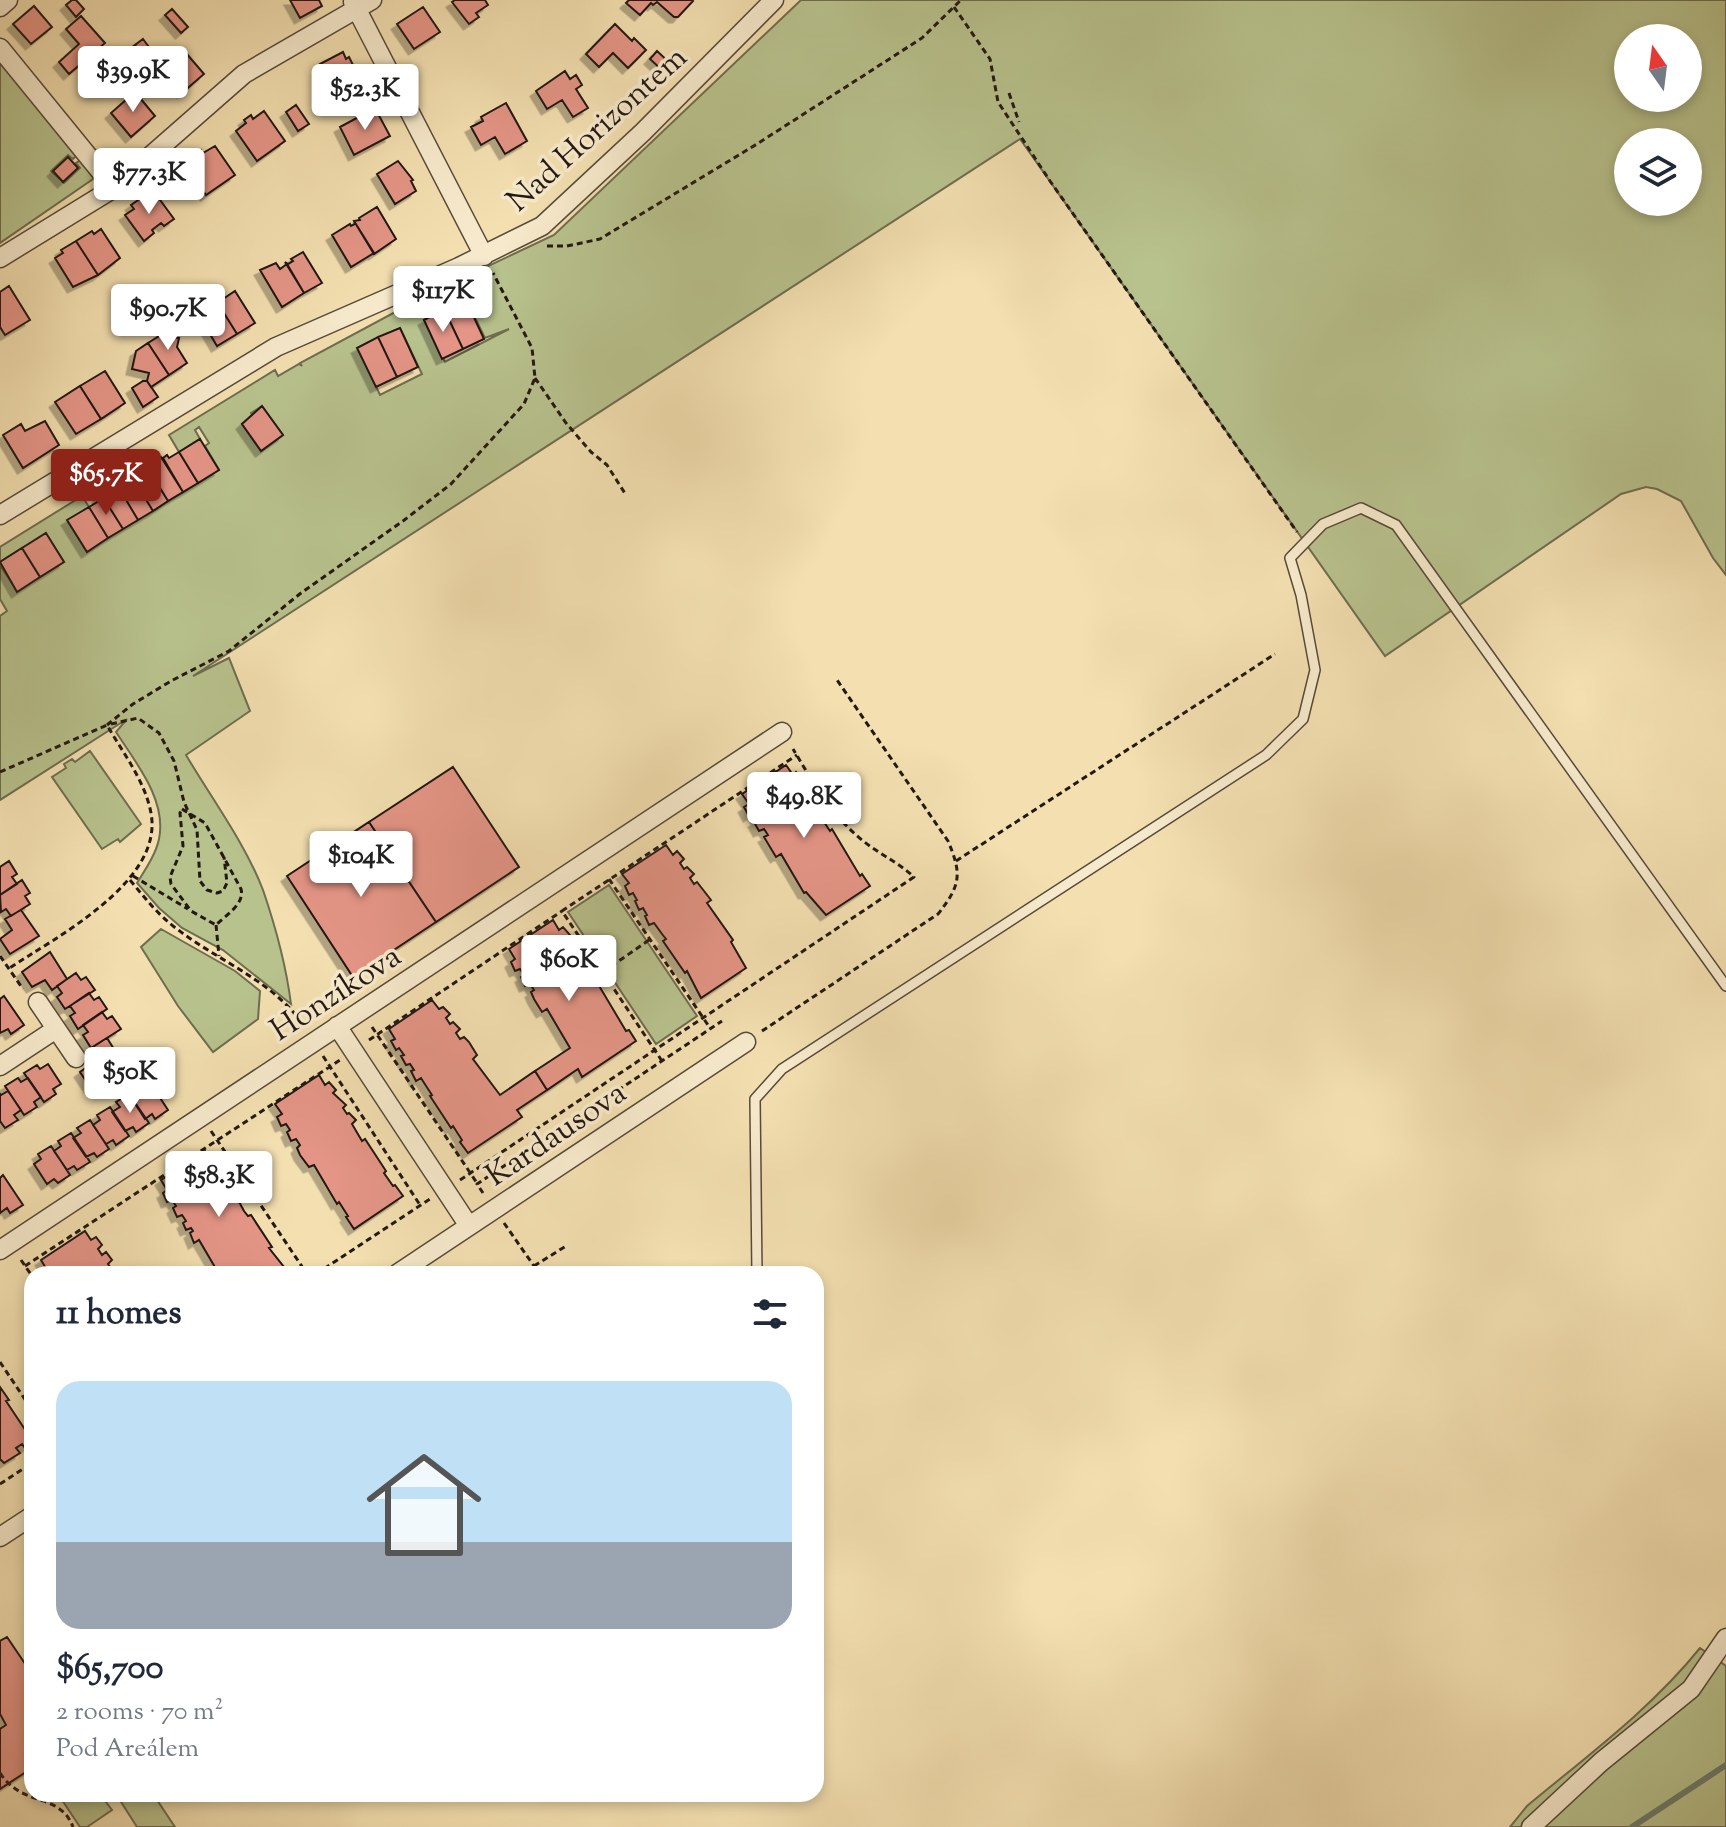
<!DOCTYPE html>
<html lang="en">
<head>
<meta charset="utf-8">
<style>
	:root { --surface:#fff; --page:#f6f6f7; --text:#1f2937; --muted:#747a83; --line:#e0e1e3; --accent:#8f2418 }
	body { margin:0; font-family:"Sorts Mill Goudy",serif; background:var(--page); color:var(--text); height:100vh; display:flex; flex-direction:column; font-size:30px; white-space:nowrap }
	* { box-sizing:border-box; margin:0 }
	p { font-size:26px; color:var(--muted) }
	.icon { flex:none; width:44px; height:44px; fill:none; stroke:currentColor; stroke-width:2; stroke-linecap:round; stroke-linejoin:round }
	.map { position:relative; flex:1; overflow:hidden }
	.panel { position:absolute; left:24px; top:1266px; width:800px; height:536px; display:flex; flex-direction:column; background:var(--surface); border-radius:24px; box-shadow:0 4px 12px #0003 }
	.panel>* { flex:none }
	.needle { width:52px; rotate:346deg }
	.fabs { position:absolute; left:1614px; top:24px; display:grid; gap:16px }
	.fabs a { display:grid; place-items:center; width:88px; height:88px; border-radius:50%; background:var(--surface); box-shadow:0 4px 12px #0003; font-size:40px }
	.price { position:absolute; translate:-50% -68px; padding:0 18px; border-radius:8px; background:#fff; color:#222; font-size:26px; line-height:52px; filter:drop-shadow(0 2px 4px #0008) }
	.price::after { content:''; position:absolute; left:50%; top:48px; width:24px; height:18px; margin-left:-12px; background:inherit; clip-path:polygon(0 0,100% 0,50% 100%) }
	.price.current { background:var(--accent); color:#fff }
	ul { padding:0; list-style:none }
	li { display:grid; align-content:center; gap:16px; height:424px; padding:0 32px }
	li+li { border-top:2px solid var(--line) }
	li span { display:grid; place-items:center; height:248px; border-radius:24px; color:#555 }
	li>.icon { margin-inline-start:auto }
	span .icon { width:144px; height:144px; fill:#fffc; stroke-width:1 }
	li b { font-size:34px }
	h2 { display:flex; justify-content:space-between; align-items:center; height:96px; padding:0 32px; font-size:34px }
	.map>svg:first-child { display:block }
</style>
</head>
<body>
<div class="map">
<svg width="1726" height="1827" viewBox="0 0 1726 1827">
	<defs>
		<filter id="shadow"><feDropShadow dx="-5.5" dy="5.5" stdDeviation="0" flood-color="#0004"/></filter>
	</defs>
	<rect width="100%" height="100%" fill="#f3dfb0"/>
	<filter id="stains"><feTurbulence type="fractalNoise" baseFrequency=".0025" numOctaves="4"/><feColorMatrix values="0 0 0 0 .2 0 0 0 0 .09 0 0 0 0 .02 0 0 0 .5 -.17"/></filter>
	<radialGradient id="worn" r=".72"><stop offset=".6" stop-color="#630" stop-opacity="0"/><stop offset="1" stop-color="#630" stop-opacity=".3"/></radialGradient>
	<!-- green -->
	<path fill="#b8c28d" stroke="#6e6d50" stroke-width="2" fill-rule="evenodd" d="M801,0H1726V575L1713,558L1681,501L1657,489L1646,487L1621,494L1385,656L1020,139L193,676L229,658L250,711L186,755C212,799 245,843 263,890C276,928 286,965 291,1004L223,950L182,928L159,908L137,883C145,870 156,854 159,839C167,800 136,763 116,732L127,719L0,800V616L7,611L0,599V565L17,591L64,562L46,534L0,562V547L82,496L89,507L68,521L87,551L219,470L205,446L209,443L199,427L195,430L200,439L179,452L169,435L275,370L278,376L299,364L302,366L300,363L399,310L486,272L484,268L554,235ZM1628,38H1688V98H1628ZM1628,142H1688V202H1628ZM466,299L485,338L509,329L445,362L424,320ZM400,328L422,374L380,395L358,348ZM262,406L283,435L261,451L242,424L253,416L251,413Z
		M0,59L79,153L73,159L68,155L51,171L64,183L80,168L76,163L84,158L96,177L0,243Z
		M90,751L141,824L120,842L118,839L102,849L52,777L66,768L64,764L72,759L75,762Z
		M609,885L697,1016L656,1044L568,912Z
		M161,929L235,971L260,991L258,1019L213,1052L178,1006L141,947Z
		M1700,1648L1726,1666V1827H1510L1527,1806C1587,1756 1651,1709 1700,1648Z
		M58,1794H100L112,1810L87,1827H80Z
		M116,1794H153L175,1827H137Z"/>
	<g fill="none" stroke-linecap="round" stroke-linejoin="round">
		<!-- stream -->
		<path stroke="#6c7b6c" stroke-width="6" d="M1632,1827L1726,1765"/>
	</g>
	<!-- building -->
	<path fill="#e49586" stroke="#231813" stroke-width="2" filter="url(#shadow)" d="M72,0H76L84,9L76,17L66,5Z
		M290,0H319L322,6L300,18Z
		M455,0H485L488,5L476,13L479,17L469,24L452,2Z
		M629,0H692L693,1L678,17H674L657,2L653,5L651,3L640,15L626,3Z
		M34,6L52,27L31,44L13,24Z
		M423,7L440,32L414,49L397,24Z
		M172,9L188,27L181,33L165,15Z
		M81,16L105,43L69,74L59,62L79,44L66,29Z
		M615,24L632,41L634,38L646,50L628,68L613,53L599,67L586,54Z
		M143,39L154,54L145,61L135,45Z
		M135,45L145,61L137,66L127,51Z
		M657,51L671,64L664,72L650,59Z
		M343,52L346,59L349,57L361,81L336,95L320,64Z
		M186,53L204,74L183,92L165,71Z
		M565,71L570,79L576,75L582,85L576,89L588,108L573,117L562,100L547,109L536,91Z
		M135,92L155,116L131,137L111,113Z
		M506,103L527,141L505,154L495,137L481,145L471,127L483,121L481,117Z
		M296,105L309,124L298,131L286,112Z
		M375,108L390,136L354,155L340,127Z
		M264,111L285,141L257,161L236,131L246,123L244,120L251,115L253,119Z
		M215,146L235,175L206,195L186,165L197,158L194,154L201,150L203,153Z
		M68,157L78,168L63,182L53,171Z
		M398,161L413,180L411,181L416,191L395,204L377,174Z
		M155,193L174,219L164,226L161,223L152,230L154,233L144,241L125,215L134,209L131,205L144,196L147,200Z
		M377,207L396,239L374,254L354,221L360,220L359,218Z
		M354,221L374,253L351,267L332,235L350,224L351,226L355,224Z
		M101,229L120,258L98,275L76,241L92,231L94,234Z
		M76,241L98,275L73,287L55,258L63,253L61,250Z
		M303,252L322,283L304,293L285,262L288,264L293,261L291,259Z
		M276,263L280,269L287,264L304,293L282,307L260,270Z
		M9,286L30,320L5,335L0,327V292Z
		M235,291L255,323L237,334L217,302L219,304L224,301L223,299Z
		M466,300L484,339L463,349L444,309Z
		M217,302L237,334L217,346L207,329L199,327L201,319L197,313Z
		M444,309L463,349L442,359L424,320Z
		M400,328L418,367L397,377L378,337Z
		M167,331L171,337L179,338L177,347L187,363L169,375L148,343Z
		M378,337L397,377L376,387L357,348Z
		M148,343L169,375L151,387L147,381L149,373L132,369L136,351Z
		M105,371L125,403L101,419L80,386Z
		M143,381H147L158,397L143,407L132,388Z
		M80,386L101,419L76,434L55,402Z
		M262,406L283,435L261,451L242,424Z
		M45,421L59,445L23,468L3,435L21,424L25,431Z
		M200,439L219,470L198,483L179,452Z
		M179,452L198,483L183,492L163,458L167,455L169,458Z
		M161,457L183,492L168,501L149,470L159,464L157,461Z
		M149,470L168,501L153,511L131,475L137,474L139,477Z
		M131,475L153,511L138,520L119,488L129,482L127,480Z
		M119,488L138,520L123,529L101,494L107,492L109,495Z
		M101,494L123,529L108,538L89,507L99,501L98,498Z
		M89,507L108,538L87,552L67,520Z
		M46,533L64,562L40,577L22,548Z
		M22,548L40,577L17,592L0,562Z
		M786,765L793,775L796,772L803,780L800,783L813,795L810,798L814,804L817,802L823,810L819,814L826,825L830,831L832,829L860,876L862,874L870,886L826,915L806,892L804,893L781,854L776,857L764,837L768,835L764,829L759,831L754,822L758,820L753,813L749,816L744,807L749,804L742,794Z
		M453,767L519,867L436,922L369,822Z
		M369,822L436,922L353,977L287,876Z
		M666,845L673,855L677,851L684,859L680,863L684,869L687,867L694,874L690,878L694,884L697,882L711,900L707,903L733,940L731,942L746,968L701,998L687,971L685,973L663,941L666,939L662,934L654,923L649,925L645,916L647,915L643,908L639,910L635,901L637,900L633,893L629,895L625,886L629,883L622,874Z
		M9,861L17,874L12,877L17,884L0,895V867Z
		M22,880L30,893L25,896L30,904L11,916L6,909L1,912L0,895Z
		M21,910L39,936L10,954L0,939L12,930L5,919Z
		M553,920L559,930L563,927L570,935L566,938L580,950L576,953L581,959L583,957L590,965L586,969L592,980L596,986L598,984L626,1031L629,1030L636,1041L582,1077L578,1069L547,1090L535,1071L570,1048L547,1009L542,1012L534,999L531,992L534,990L530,984L525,986L521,977L524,975L520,969L515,971L511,962L515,959L509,949Z
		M50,952L67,979L52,990L45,980L32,987L22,972Z
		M76,973L81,980L86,977L95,990L65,1009L57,997L62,993L57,986Z
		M89,993L94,1000L99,997L107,1009L78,1029L70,1016L75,1013L70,1006Z
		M4,996L24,1025L11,1034L8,1029L0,1033V999Z
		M432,1000L439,1009L443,1007L450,1014L446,1018L450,1024L453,1022L460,1029L456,1033L460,1039L464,1037L469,1042L477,1055L473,1059L500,1095L535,1071L547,1090L517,1110L522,1117L468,1153L460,1142L462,1140L453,1126L451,1128L430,1096L432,1095L428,1089L421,1078L416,1081L411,1071L414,1070L410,1064L406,1065L401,1056L404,1055L399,1048L396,1050L391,1041L395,1039L389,1029Z
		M102,1012L107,1019L112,1016L121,1029L91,1048L83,1035L88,1032L83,1025Z
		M107,1038L124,1065L90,1087L80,1072L98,1059L91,1048Z
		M48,1064L61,1084L53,1089L56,1094L44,1102L24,1073L37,1065L40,1069Z
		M319,1075L325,1085L329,1082L336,1090L333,1093L346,1105L343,1108L347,1114L349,1113L356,1120L352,1124L362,1141L365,1139L386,1171L384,1173L393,1186L395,1185L403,1196L354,1229L346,1217L348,1216L339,1202L337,1204L314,1165L309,1167L300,1155L297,1148L300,1145L296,1139L291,1141L287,1132L290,1130L286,1124L281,1126L277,1117L282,1114L275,1104Z
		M18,1078L21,1082L28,1078L41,1097L34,1102L37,1107L24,1115L5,1086Z
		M149,1081L168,1110L155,1119L152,1114L145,1119L132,1099L139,1094L136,1089Z
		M8,1091L21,1110L14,1115L18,1120L5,1128L0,1121V1094L1,1095Z
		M129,1094L149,1123L136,1132L133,1127L125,1131L112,1112L120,1107L116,1102Z
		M110,1107L129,1136L116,1145L113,1140L106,1144L93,1125L100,1120L97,1115Z
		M90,1120L109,1149L97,1157L94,1153L86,1157L73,1138L81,1133L77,1128Z
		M71,1133L90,1162L77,1170L74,1166L67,1170L54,1151L61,1146L58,1141Z
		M51,1146L70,1175L58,1183L54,1179L47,1184L34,1164L41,1159L38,1154Z
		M205,1151L211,1160L215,1158L222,1165L219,1168L223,1175L225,1173L232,1181L229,1184L233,1190L235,1188L242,1196L238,1200L244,1211L248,1216L251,1215L272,1247L269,1248L288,1272L219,1274L199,1240L194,1243L190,1233L193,1231L191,1228L186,1230L183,1223L186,1221L182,1215L177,1217L173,1208L176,1206L172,1200L167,1202L163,1193L167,1190L161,1180Z
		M3,1175L23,1205L10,1213L7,1208L0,1213V1178Z
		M85,1231L91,1240L96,1237L102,1245L98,1249L102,1255L106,1252L112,1260L108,1264L112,1270L116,1267L121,1273L44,1274L47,1270L41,1260Z
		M0,1387L9,1400L6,1401L26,1431L28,1430L32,1435V1443L25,1448L22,1444L16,1448L20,1453L4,1463L0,1459Z
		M7,1637L32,1674V1749L25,1754L32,1768L0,1789V1729L6,1725L0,1714V1641Z"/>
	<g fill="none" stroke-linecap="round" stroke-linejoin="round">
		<!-- lane casing -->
		<g stroke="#574a3a" stroke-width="12">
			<path id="lane" d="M757,1274L755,1099L782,1069L1266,755L1303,719L1315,670L1301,595L1290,558L1323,524L1361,508L1396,525L1726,986"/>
		</g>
		<!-- street casing -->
		<g stroke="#574a3a" stroke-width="21">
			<path id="street" d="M353,2L484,256
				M0,7L8,0
				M0,48L114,188
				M0,258L114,188L244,74L372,0
				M0,515L276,347L459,267L542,226L643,132L774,0
				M38,1002L76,1058
				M337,1026L469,1226
				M0,1066L56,1029
				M0,1250L782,732
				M397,1274L746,1042
				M0,1537L32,1516
				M1531,1827L1601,1762L1691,1689L1726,1638"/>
		</g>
		<!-- path -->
		<path stroke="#231813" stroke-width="3" stroke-dasharray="6 4" stroke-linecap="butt" d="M954,7L990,59L998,102L1050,181L1297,532
			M1009,93L1019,122
			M547,246H567L600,239L757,144L922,38L961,0
			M535,378L566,423L591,452L607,465L626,495
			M111,724L138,718L159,733L174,761L184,802L197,830L200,881L207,890L217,893L223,891L227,883L224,857
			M107,725L133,704L171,681L229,651L301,593L403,521L451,484L524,404L535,378L532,348L493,273
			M0,772L107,725C123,753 145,781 151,813C164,882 56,937 8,969
			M182,809L205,823L241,889C245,904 226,915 216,925L191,911L171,884L170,877L183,846L180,813Z
			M956,861L1275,654
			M133,876L188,909
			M609,879L710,1028
			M130,880C145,898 158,915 177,929C218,961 274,981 304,1026
			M216,925L219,956
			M0,956L23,989
			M603,972L649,940
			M372,1027L477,1183
			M762,1031L938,914C961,885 962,874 948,841L837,680
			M369,1040L562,911
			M323,1056L420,1205
			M662,1061L562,911L797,755
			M211,1131L307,1274
			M460,1180L914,877C898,862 879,854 862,840C831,815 813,782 793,749
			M483,1193L477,1184L722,1021
			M504,1223L534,1266L523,1274
			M21,1260L32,1276
			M25,1266L340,1060
			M534,1266L566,1246
			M316,1274L430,1199
			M0,1362L32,1410
			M0,1484L32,1463
			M0,1773C23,1808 60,1792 73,1827"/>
		<!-- lane -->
		<use href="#lane" stroke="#f7eacc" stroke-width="9"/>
		<!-- street -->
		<use href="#street" stroke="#f7eacc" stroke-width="18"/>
	</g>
	<g text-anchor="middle" stroke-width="7" stroke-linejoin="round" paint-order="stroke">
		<!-- street labels -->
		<g font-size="32" fill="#231813" stroke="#f7eacc">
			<text transform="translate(596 128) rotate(-42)" y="11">Nad Horizontem</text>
			<text transform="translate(335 992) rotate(-33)" y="11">Honzíkova</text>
			<text transform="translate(555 1133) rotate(-34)" y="11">Kardausova</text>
		</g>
	</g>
	<rect width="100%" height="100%" filter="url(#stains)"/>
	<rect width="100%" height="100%" fill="url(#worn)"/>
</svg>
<div class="fabs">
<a><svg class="needle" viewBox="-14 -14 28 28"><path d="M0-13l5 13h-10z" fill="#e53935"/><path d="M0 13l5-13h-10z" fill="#747a83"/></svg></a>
<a><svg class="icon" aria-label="layers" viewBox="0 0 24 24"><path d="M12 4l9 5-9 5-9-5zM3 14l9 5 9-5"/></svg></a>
</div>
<b class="price" style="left:133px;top:114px">$39.9K</b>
<b class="price" style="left:365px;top:132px">$52.3K</b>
<b class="price" style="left:149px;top:216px">$77.3K</b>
<b class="price" style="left:443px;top:334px">$117K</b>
<b class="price" style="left:168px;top:352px">$90.7K</b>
<b class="price current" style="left:106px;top:517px">$65.7K</b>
<b class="price" style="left:804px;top:840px">$49.8K</b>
<b class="price" style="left:361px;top:899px">$104K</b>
<b class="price" style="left:569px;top:1003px">$60K</b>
<b class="price" style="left:130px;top:1115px">$50K</b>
<b class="price" style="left:219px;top:1219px">$58.3K</b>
<section class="panel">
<h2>11 homes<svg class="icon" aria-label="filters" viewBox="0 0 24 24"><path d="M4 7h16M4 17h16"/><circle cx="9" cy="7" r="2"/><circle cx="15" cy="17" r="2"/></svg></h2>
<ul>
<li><span style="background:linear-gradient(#bfe0f5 65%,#9aa5b1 0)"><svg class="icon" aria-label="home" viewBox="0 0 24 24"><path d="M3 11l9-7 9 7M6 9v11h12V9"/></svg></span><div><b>$65,700</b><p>2 rooms · 70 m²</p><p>Pod Areálem</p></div></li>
</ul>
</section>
</div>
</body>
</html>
